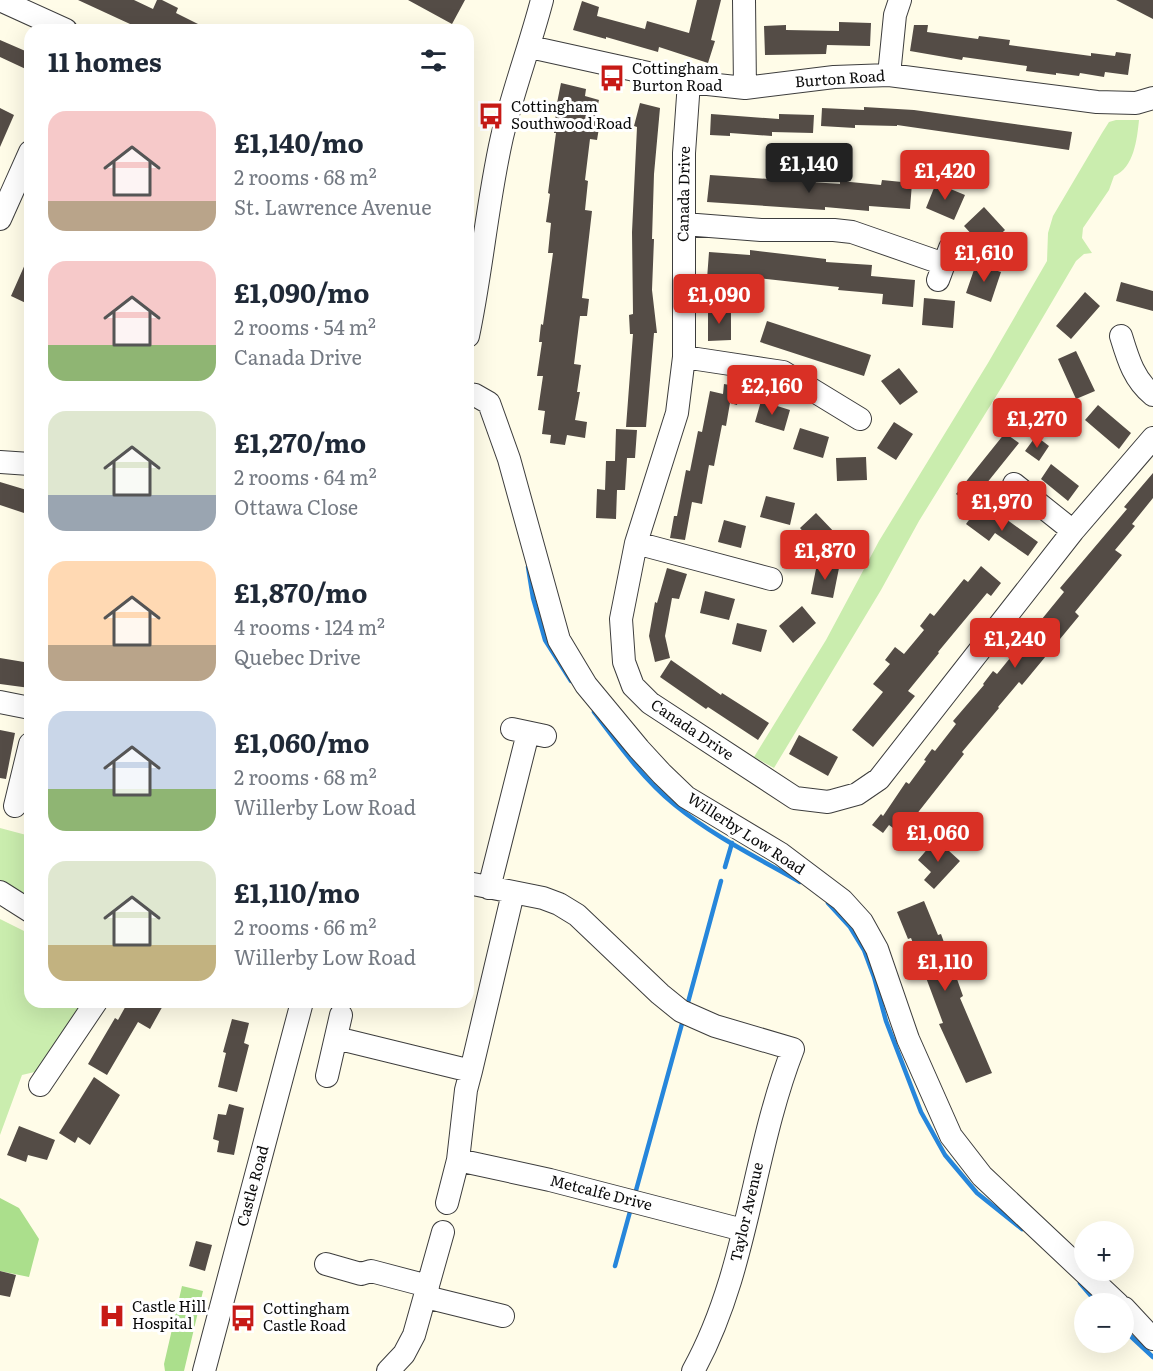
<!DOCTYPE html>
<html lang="en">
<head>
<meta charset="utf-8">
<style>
	:root { --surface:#fff; --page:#f6f6f7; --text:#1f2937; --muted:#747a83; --accent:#d93025 }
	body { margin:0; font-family:Literata,serif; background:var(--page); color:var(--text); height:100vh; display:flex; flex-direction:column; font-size:22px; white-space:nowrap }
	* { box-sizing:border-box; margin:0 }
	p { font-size:20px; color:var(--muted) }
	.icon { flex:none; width:33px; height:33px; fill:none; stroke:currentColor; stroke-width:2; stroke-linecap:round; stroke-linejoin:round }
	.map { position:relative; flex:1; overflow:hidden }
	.drawer { position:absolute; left:24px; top:24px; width:450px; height:984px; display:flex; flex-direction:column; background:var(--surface); border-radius:18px; box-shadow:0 6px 24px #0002 }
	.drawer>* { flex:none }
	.buttons { position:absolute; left:1074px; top:1221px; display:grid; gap:12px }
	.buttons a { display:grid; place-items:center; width:60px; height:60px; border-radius:50%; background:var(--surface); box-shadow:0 6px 24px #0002; font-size:30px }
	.price { position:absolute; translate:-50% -51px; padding:0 14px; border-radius:6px; background:var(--accent); color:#fff; font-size:20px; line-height:39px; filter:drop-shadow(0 2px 3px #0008) }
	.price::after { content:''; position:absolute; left:50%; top:36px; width:18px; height:14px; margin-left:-9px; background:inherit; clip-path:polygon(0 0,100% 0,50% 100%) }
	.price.active { background:#222; color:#fff }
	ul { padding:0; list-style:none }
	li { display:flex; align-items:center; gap:18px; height:150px; padding:0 24px }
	li span { display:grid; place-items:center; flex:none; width:168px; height:120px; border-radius:18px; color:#555 }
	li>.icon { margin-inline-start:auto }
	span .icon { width:72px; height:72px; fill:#fffc; stroke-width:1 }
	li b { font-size:26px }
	h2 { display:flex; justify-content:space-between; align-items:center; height:72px; padding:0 24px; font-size:26px }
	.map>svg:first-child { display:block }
</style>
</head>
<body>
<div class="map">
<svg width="1153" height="1371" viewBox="0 0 1153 1371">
	<rect width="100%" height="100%" fill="#fffce8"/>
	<!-- green -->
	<path fill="#caedae" d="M1116,120H1139C1137,139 1134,168 1114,176L1109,190L1083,228L1082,238L1092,253L1084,254L1076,261L1003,385L919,521L881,590L774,768L754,757L826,640L879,541L988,363L1047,261L1048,233L1053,216L1102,133L1109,122Z
		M0,828L30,836V911L0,892Z
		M0,919L30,934V1002H83L43,1070L22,1075L0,1135Z"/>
	<!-- forest -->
	<path fill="#abdf8c" d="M0,1198L19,1208L39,1239L29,1277L0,1271Z
		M182,1286L203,1291L184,1371H165L164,1364Z"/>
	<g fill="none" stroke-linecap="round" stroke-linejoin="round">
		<!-- stream -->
		<path stroke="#2686db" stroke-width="4.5" d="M528,567L533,598L545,640L571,681
			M594,712C618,744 643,779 675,805C713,836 758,858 800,882
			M725,867L732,843
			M828,903L850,927L864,950L874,977L886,1021L921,1112L945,1155L977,1193L1022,1229
			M687,1006L721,881
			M635,1194L683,1020
			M615,1266L631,1208
			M1080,1283L1098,1304
			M1124,1330L1153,1357"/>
	</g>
	<!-- building -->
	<path fill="#544c46" d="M78,0H134L153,9L157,0H162L178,8L176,13L210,30H143Z
		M408,0H465L452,24Z
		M697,0H721L711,40L715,41L708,63L659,47L658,52L606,37V39L573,30L582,1L599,7L597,16L645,29L647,21L689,33Z
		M1116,0H1153V19Z
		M839,22L871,23L870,46L827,45L826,54L765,55L764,26L786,25V30L839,31Z
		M914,25H928L927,32L978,39L979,36L1010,40L1009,45L1091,56V53L1115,56L1116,52L1131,54L1128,75L1105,72L1104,77L1080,73L1079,76L1056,73V75L1026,71L1027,66L963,57L962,60L910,51Z
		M0,40L30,53V71L0,57Z
		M561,83L586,89L585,96L599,100L594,121L600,122L597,140L590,139L585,180L588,181L585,210L592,211L582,298L589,299L587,316H580L574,364L581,365L577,392H580L575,420L587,422L585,438L567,435L565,445L550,443L551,435L542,434L545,411L538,410L543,376H537L542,342H539L541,324L543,325L553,253H548L551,223L546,222L550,194L548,193L556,133H554L557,103Z
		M640,103L660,108L654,174L652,239H654L652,290L657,333H654L646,427H626L633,334H630L629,315L633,314L632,232L637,127L634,126Z
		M864,107L914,110L1072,132L1069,150L897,125V126L855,125V128L821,126L822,108L864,110Z
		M0,108L14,115L0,147Z
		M711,114L779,119V114L814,115L813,133L772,132V136L730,133V136L710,135Z
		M710,175L840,184V181L881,185L882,180L912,183L910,209L869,206V211L825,207V210L707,202Z
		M936,183L965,195L954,220L926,208Z
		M984,207L1005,230L985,249L964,226Z
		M750,250L826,259V262L872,265L871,276L915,280L913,307L882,304L883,294L838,290L839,287L738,276V281L707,279L709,252L750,255Z
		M30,253V305L11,296Z
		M976,264L1001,272L991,302L966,293Z
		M1121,282L1153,291V311L1116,301Z
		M1085,292L1100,306L1071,339L1056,326Z
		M924,298L955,301L953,328L922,325Z
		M708,310H731V340L708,341Z
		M767,321L871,355L864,376L760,342Z
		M1076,351L1095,391L1076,399L1058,359Z
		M899,368L918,392L900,405L881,381Z
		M724,384L741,387L737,405L730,403L726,426L722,425L714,466L709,465L702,504L692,502L685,540L670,538L674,516H677L686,470L690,471L698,431L702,432L710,391L723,394Z
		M761,401L790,410L784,431L755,422Z
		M1098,405L1131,433L1119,449L1085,420Z
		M894,422L913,434L896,460L877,448Z
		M800,428L829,437L823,458L793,449Z
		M616,429L637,430L635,458H627L625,490H617L616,519L596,518L597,489L605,490L606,461H615Z
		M1005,433L1019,443L970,504L956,494Z
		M1036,436L1049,446L1039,461L1025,451Z
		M866,457L867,480L837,481L836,458Z
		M1051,464L1079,486L1068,501L1041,479Z
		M1153,473V498L1132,524L1135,526L1115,550L1122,555L1075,612L1079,616L1022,685L1019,682L998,707L999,708L962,752L964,754L901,834L889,825L883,833L872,825L881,814L883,816L906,782L909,784L926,761L924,760L932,749L935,751L956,724L953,721L984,685L983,684L993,671L997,674L1064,592L1060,588L1127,509L1124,507Z
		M0,482L30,491V515L0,505Z
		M766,496L795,503L790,525L760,517Z
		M977,509L992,519L994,516L1003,523L1006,519L1038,542L1028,556L995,533L989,541L966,524Z
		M816,513L837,535L820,551L800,528Z
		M724,520L746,526L741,548L718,542Z
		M817,564L839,568L833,598L811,594Z
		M981,566L1001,583L991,596L987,593L938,652L939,653L908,691L915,696L873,747L852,730L883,692L873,684L890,664L885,660L895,647L904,654L924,630L920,626L930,613L934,616L964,579L968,582Z
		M667,568L687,574L679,599L672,598L665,636L670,658L655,662L649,636L655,602L657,603Z
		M705,591L735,599L729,620L700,613Z
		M802,606L816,623L793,643L779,626Z
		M737,623L767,630L761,652L732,644Z
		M0,658L30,663V688L0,684Z
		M671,660L721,695L722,693L769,723L758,740L708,707L706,709L660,677Z
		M0,730L15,733L6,779L0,778Z
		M799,735L838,757L828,776L789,754Z
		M936,839L960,861L934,889L924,880L931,872L918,860Z
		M924,901L938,935L941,934L946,948L963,996L960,998L992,1073L966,1083L939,1024L943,1023L919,959L911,938L908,939L897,912Z
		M128,1002H165L150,1029L138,1022L107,1075L88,1064L115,1018L118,1020Z
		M232,1019L249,1023L244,1043L249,1045L237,1092L218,1087L226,1053L223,1052Z
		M94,1077L120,1095L90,1145L78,1137L75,1143L59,1133Z
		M229,1104L244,1108L234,1155L217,1152L219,1141L213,1139L218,1114L226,1115Z
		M19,1126L55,1140L47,1160L28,1155L26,1162L7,1155Z
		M196,1241L212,1245L205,1271L189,1266Z
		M0,1271L16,1275L10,1297L0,1295Z"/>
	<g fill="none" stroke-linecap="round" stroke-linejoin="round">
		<!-- minor casing -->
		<g stroke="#3d3d3d" stroke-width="24">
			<path id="minor" d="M0,0L66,30
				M744,0L745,88
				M530,47L689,82L745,88L834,77L889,75L1097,102L1136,103L1153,98
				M889,75L895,15L900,0
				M689,82L684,153V357L677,413L636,543L621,619L624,662L633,686L650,703L795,798L828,802L857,794L879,779L1073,531L1153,438
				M0,219L30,152
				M684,224L761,230H834L852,232L944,264
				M938,280L950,248
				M468,336C482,270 487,203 502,137C513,91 530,46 542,0
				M1121,336C1128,359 1134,380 1153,395
				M684,357L783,372L860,419
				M468,394L475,395L489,403L509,459L559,640L586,685L639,749L662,774L686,797L781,854L842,900L862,922L877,949L908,1039L951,1136L982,1176L1118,1304
				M0,462L30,464
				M1014,484L1073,531
				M636,543L771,579
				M0,702L30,708
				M512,729L545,736
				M15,806L30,744
				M468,883L543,898L559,904L577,915L660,994L681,1011L715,1026L793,1049C752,1154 748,1272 693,1371
				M489,888L528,733
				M0,892L30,911
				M336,1038L471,1071L513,893
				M327,1076L341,1015
				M40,1085L96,1002
				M458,1160L550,1180L743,1230
				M447,1203L458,1160L466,1090L471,1071
				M326,1264L361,1274L371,1271L428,1286
				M426,1297L503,1316
				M1124,1308L1153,1339
				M204,1371L302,1002
				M388,1371L404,1354L414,1335L443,1232"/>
		</g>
		<!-- minor -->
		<use href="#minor" stroke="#fff" stroke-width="22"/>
	</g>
	<!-- icons -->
	<defs>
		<g id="bus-bare" transform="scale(2.07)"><path d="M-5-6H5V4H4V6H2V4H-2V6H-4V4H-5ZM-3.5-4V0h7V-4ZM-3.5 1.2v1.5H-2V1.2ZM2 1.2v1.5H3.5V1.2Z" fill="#c71a16" stroke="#fff" stroke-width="2.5" paint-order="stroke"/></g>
		<g id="hospital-bare" transform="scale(2.07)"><path d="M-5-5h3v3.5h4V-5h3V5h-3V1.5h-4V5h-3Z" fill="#c71a16" stroke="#fff" stroke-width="2.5" paint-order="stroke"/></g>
	</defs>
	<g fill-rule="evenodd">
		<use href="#bus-bare" x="612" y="78"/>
		<use href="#bus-bare" x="491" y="116"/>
		<use href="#hospital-bare" x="112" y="1316"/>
		<use href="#bus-bare" x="243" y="1318"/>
	</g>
	<g text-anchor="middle" stroke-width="6" stroke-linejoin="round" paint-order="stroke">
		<!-- poi labels -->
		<g font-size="15" fill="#0a0a0a" stroke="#fff" text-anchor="start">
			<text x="632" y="74">Cottingham<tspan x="632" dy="17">Burton Road</tspan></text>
			<text x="511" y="112">Cottingham<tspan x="511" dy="17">Southwood Road</tspan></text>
			<text x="132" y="1312">Castle Hill<tspan x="132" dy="17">Hospital</tspan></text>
			<text x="263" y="1314">Cottingham<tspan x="263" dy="17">Castle Road</tspan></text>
		</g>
		<!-- street labels -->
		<g font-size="15" fill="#0a0a0a" stroke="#fff">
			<text transform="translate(840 79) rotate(-4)" y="5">Burton Road</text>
			<text transform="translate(684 194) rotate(-89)" y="5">Canada Drive</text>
			<text transform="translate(692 730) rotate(34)" y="5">Canada Drive</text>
			<text transform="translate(746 834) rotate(33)" y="5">Willerby Low Road</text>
			<text transform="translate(253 1186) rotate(-75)" y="5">Castle Road</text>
			<text transform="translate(601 1193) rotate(14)" y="5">Metcalfe Drive</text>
			<text transform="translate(747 1212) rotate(-77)" y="5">Taylor Avenue</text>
		</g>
	</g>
</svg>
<div class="buttons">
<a>+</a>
<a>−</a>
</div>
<b class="price active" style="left:809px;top:194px">£1,140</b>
<b class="price" style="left:945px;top:201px">£1,420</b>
<b class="price" style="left:984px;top:283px">£1,610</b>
<b class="price" style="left:719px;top:325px">£1,090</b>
<b class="price" style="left:772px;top:416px">£2,160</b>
<b class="price" style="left:1037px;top:449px">£1,270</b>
<b class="price" style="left:1002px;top:532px">£1,970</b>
<b class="price" style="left:825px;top:581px">£1,870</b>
<b class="price" style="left:1015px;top:669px">£1,240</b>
<b class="price" style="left:938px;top:863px">£1,060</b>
<b class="price" style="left:945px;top:992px">£1,110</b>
<section class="drawer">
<h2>11 homes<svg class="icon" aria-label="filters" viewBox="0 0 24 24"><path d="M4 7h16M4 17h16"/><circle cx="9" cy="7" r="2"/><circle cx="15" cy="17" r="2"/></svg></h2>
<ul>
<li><span style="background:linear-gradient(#f6c9c9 75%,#b9a48a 0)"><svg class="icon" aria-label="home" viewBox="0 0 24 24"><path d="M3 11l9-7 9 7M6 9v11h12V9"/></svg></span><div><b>£1,140/mo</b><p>2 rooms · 68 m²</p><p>St. Lawrence Avenue</p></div></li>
<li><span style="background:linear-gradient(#f6c9c9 70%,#8fb573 0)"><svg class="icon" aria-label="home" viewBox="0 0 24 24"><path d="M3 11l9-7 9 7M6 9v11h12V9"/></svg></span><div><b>£1,090/mo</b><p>2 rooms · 54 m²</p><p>Canada Drive</p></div></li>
<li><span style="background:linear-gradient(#dfe7d0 70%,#9aa5b1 0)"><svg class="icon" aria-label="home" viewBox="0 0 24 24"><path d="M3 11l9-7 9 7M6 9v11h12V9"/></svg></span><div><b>£1,270/mo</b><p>2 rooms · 64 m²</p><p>Ottawa Close</p></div></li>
<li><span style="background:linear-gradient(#ffd9b3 70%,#b9a48a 0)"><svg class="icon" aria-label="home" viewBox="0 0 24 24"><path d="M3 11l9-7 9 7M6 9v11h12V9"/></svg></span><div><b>£1,870/mo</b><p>4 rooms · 124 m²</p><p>Quebec Drive</p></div></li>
<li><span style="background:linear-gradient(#c9d6e8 65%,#8fb573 0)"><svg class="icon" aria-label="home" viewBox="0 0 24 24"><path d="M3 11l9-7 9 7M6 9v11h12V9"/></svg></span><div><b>£1,060/mo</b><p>2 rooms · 68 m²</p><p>Willerby Low Road</p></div></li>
<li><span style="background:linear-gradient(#dfe7d0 70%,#c2b280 0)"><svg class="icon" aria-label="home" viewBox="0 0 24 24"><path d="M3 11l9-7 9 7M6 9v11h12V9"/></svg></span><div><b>£1,110/mo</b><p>2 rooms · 66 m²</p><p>Willerby Low Road</p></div></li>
</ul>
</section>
</div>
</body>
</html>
